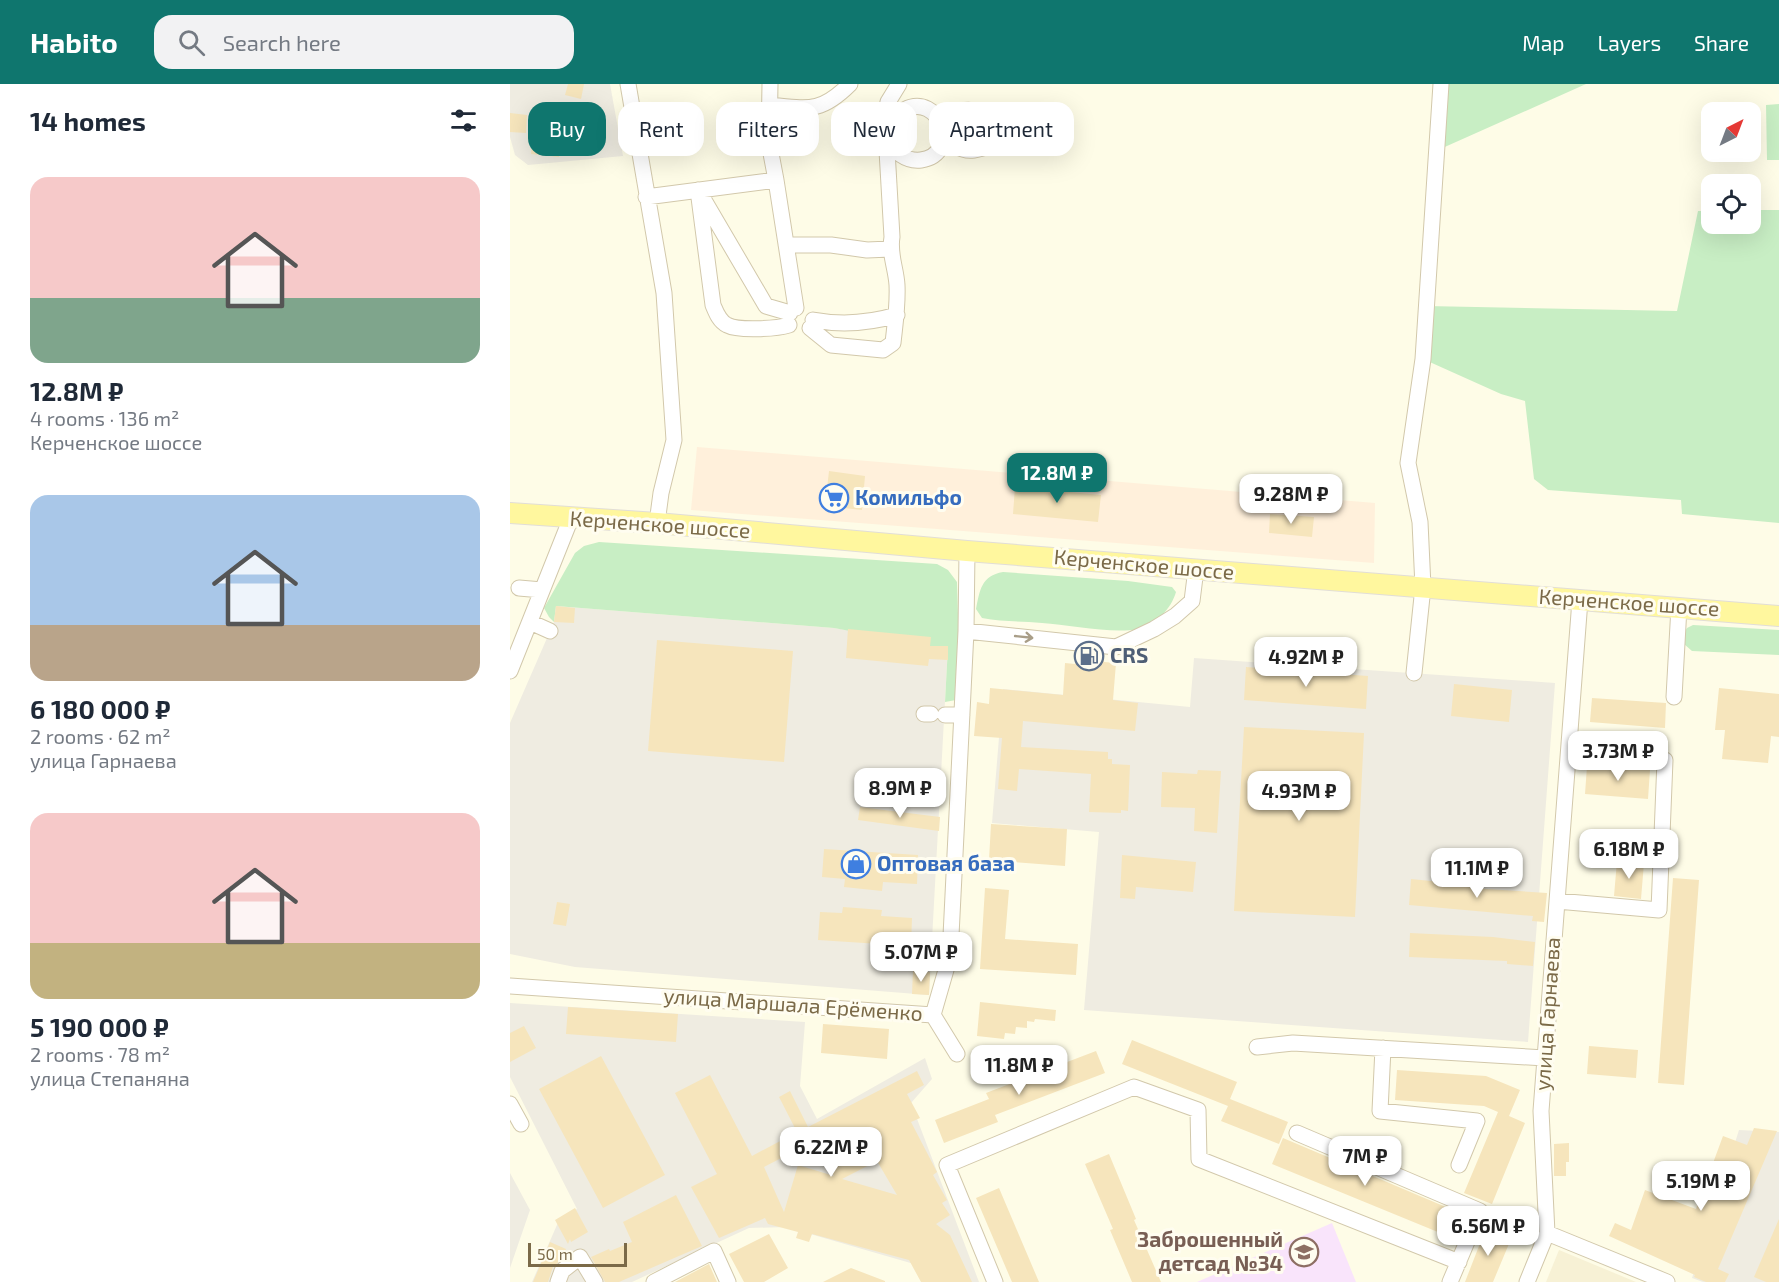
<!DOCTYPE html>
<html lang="en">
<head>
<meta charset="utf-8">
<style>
	:root { --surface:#fff; --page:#f2f2f3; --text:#1f2937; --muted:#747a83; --accent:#0f766e }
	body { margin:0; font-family:"Exo 2",sans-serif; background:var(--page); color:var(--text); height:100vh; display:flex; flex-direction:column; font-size:22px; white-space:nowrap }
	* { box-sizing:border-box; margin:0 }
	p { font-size:20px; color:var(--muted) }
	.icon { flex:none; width:33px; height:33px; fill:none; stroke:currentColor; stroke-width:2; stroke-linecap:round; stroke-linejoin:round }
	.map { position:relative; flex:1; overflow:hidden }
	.sheet { display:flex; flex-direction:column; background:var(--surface); width:510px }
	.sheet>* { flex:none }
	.top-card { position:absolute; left:18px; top:18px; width:570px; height:54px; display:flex; gap:12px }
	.needle { width:39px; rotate:42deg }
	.fabs { position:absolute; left:1191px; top:18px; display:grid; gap:12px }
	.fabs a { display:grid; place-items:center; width:60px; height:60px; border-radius:12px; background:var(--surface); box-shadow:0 6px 24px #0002; font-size:30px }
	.scale { position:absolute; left:18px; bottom:15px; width:99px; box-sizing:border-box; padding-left:6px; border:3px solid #7b6a48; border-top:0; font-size:16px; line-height:21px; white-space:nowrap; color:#7b6a48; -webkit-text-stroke:4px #fffdf0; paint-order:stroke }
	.price { position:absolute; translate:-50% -51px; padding:0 14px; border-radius:12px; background:#fff; color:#222; font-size:20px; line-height:39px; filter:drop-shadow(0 2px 3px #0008) }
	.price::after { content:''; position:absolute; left:50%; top:36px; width:18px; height:14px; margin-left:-9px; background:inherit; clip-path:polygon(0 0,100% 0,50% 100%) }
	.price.selected { background:var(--accent); color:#fff }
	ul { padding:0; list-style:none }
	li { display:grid; align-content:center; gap:12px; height:318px; padding:0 30px }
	li span { display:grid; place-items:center; height:186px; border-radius:18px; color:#555 }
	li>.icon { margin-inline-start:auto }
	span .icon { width:108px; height:108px; fill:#fffc; stroke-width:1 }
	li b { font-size:26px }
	h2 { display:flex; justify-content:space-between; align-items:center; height:72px; padding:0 30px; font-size:26px }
	.pill { padding:0 21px; border-radius:18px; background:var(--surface); box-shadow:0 6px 24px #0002; font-size:21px; line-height:54px }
	.pill.selected { background:var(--accent); color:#fff }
	header { display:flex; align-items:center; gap:36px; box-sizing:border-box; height:84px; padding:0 30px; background:var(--accent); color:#fff }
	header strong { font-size:28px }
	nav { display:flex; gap:33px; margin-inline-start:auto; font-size:21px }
	.search { width:420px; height:54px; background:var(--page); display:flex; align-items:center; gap:15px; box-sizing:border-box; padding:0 21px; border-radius:18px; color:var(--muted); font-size:22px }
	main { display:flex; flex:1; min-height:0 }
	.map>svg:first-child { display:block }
</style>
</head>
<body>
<header>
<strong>Habito</strong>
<div class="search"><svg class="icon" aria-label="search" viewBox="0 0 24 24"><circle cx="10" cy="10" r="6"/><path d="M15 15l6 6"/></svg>Search here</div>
<nav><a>Map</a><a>Layers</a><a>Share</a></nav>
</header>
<main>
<section class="sheet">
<h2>14 homes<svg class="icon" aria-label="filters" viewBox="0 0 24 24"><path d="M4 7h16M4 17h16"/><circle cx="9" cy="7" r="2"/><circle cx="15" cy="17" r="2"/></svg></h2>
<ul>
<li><span style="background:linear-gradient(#f6c9c9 65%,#7fa58c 0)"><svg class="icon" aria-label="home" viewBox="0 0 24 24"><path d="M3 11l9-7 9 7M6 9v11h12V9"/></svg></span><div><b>12.8M ₽</b><p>4 rooms · 136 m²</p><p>Керченское шоссе</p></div></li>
<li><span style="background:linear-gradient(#a9c7e8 70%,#b9a48a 0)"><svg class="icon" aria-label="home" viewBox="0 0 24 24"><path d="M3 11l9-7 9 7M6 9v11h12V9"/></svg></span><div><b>6 180 000 ₽</b><p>2 rooms · 62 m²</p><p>улица Гарнаева</p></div></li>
<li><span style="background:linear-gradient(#f6c9c9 70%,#c2b280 0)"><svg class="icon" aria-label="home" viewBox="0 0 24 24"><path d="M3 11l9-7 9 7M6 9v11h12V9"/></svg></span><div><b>5 190 000 ₽</b><p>2 rooms · 78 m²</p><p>улица Степаняна</p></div></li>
</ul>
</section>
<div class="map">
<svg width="1269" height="1198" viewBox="0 0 1269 1198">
	<rect width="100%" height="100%" fill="#fefce7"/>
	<!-- residential -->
	<path fill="#f7f1d5" d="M1049,1166L1126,1198H1036Z"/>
	<!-- commercial -->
	<path fill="#fff0db" d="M187,363L865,419L864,479L181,426Z"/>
	<!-- industrial -->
	<path fill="#efece1" d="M0,0H100L113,72L18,81L5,71L0,53Z
		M46,522L324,544L438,562L419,911L65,883L0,870V639L44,538Z
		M684,574L1045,599L1018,958L574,926L589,748L482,739L493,605L680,623Z
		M0,919L295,938L290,1002L307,1035L415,974L422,995L401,1019L469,1198H412L404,1180L276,1143L239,1144L122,1198H22L50,1134L67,1125L0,993Z
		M1229,1046L1269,1048V1198H1193L1182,1194Z
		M0,1089L20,1126L0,1184Z"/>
	<!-- education -->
	<path fill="#f9e4fb" d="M822,1139L846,1198H687Z"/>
	<!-- green -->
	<path fill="#c8eec4" d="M931,0H1076L928,66Z
		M1269,20V76H1257L1256,21Z
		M1241,126H1269V439L1172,430L1171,416L1038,406L1024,395L1015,317L991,310L913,275L916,222L1167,227L1188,127H1201L1202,140H1240Z
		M89,458L427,480L438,486L447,498L449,562L446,616L435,618L438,562H420L324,544L46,522L44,538L39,533L34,524L65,469L74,462Z
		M493,488L618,497L662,503L666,508C661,525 646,541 628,545C603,550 559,541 532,539C512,537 492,538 472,534L466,525C470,506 471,492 493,488Z
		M1183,541L1269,546V571L1182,567L1174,560L1173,551L1177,544Z"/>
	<!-- building -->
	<path fill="#f6e5bc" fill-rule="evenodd" d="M58,0H74L71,15L55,11Z
		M0,29L17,31L16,49L0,48Z
		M23,46L52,49L49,73L21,70Z
		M319,387L355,392L352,426L315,422Z
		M505,403L591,411L588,438L503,430Z
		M760,430L804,433L802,453L759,449Z
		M46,522L65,524L64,539L44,538Z
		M338,545L421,553L420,562H438V576L419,575L418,582L336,574Z
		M147,556L283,567L274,678L138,667Z
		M566,569L594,572V578L606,579L603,616L628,619L625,647L513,637L511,663L598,668V675H602V680L620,681L618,727L611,726V729L579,728L581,690L509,685L507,707L488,705L492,654L464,652L467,618L479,620L480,604L553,611L555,579L565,580Z
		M736,583L858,592L856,625L734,616Z
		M944,600L1002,606L999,638L941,632Z
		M1209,604L1269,610V653L1261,652L1258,679L1212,675L1215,646H1205Z
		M1082,614L1156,619L1155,644L1080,638Z
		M734,643L854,649L845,833L724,827Z
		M1077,682L1140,686L1138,715L1075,710Z
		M688,686L711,687L707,749L684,747L685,724L651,723L652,688L687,690Z
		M350,723L430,733L429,747L348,736Z
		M481,740L557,745L555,782L479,776Z
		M314,765L408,771L407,800L373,798L372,807L334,803L335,795L312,793Z
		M612,771L686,778L683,808L626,803L625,815L610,814Z
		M1107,777L1134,779L1131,815L1104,812Z
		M1163,794L1189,796L1174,1001L1148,999Z
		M901,795L961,801V804L1037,809L1034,838L1022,837L1023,832L899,821Z
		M475,804L499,806L495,855L568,860L566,891L470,885Z
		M47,818L60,820L56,842L43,840Z
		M333,823L372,826L371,832L402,834L401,862L308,856L310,828L332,829Z
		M900,849L983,853L1025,858L1023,882L997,880V877L899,873Z
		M403,887L420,888L419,911L402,910Z
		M470,918L546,926L545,937L525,935L524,938L517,937V944L506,943L505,950L495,949L494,955L467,952Z
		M58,923L168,930L166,958L56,950Z
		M313,940L379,945L377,975L311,969Z
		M14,942L26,964L0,978V949Z
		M622,956L727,998L720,1015L778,1038L769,1060L711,1037L718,1022L612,980Z
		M1079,962L1128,966L1126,994L1077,990Z
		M586,967L595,989L485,1031L488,1038L434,1059L425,1036L479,1015L476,1009Z
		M91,972L155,1091L93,1124L29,1005Z
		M887,986L976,992L1010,1006L999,1032L1015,1039L982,1120L954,1109L988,1028L974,1022L885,1016Z
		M407,987L414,1001L397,1010L410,1034L401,1038L427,1088L423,1091L437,1116L432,1119L440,1131L426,1140L440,1151L462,1198H411L399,1176L302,1150L299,1158L286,1154L288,1148L258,1140L255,1134L209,1154L181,1103L207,1090L165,1009L200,991L242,1072L287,1048L269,1013L280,1007L298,1043ZM302,1058L324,1092L288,1081L274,1128L254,1083ZM367,1077L387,1111L332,1095Z
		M1244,1044L1267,1047L1208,1185L1219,1190L1215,1198H1196L1184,1193L1185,1191L1099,1152L1105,1139L1121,1146L1135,1106L1186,1125L1213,1052L1237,1061Z
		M773,1054L950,1129L940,1153L762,1080Z
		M1059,1059V1078H1056V1092H1044V1060Z
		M599,1070L626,1135L624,1136L651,1198H622L600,1146L603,1145L575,1080Z
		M489,1104L529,1198H502L466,1114Z
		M166,1111L192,1162L109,1198H95L81,1173L99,1165L100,1167L122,1158L113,1138Z
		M65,1124L78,1148L61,1158L60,1155L58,1160L45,1136Z
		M1269,1135V1198H1256L1244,1193Z
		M976,1144L1001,1155L983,1198H955Z
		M259,1150L278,1184L254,1198H234L219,1170Z
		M40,1158L56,1165L52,1175L43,1183L38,1198H23Z
		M199,1180L207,1198H165Z
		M341,1184L375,1197V1198H313Z"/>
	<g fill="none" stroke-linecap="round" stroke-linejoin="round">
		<!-- minor casing -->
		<g stroke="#d2c8ab" stroke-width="17">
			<path id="minor" d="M118,0L154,209L164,356L151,409L147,439
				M260,21C299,25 311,29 340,0
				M432,40C466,0 514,59 464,66C450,68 442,59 434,49
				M376,47C381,39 386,30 394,26C430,7 452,70 411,76C395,78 385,67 376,56
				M266,96L286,224
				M188,106L203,221C206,228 209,237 217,241C228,247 266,245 279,241
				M191,111L256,222L280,229
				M136,113L266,96L259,59L260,0
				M276,161H321L357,166L380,165
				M303,236C330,241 360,239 387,231
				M300,244L321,261L373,266L383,259C385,240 388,221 387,201C386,184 379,170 382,153L375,32L378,18L389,0
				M9,504L32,506
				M20,538L40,547
				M456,547L606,563L644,545L665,532L682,517L686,485
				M0,587L61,434
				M904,589L913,503L910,438L898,379L913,275L931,0
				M1164,613L1169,523
				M414,630H421
				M435,631H452
				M1047,817L1149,826L1155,676
				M0,902L423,931
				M423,931L440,872L456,547L457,467
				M423,931L447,970
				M747,963L783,959L1035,974
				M873,964L870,1027L967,1037L949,1081
				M0,1020L11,1040
				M787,1049L970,1127L940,1198
				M1037,1149L1157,1198
				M48,1198L52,1187L70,1173L85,1198
				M144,1198L204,1167L218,1198
				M485,1198L437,1081L624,1003L688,1026L689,1075L949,1178
				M1017,1198L1037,1149L1031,1027L1070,516"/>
		</g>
		<!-- major casing -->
		<g stroke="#e2ded7" stroke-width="22">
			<path id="major" d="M0,429L147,439L457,467L1269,532"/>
		</g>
		<!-- minor -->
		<use href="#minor" stroke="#fff" stroke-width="15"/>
		<!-- major -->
		<use href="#major" stroke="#fff79e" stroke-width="20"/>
	</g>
	<!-- one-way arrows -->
	<defs><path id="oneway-shaft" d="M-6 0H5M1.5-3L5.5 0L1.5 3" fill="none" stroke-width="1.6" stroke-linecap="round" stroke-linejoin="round" transform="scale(1.5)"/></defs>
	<use stroke="#a99e88" href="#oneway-shaft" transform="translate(514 553) rotate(6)"/>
	<!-- icons -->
	<defs>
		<g id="supermarket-ring" transform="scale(1.5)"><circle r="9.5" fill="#fffdf0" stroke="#3f7fe0" stroke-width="1.5"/><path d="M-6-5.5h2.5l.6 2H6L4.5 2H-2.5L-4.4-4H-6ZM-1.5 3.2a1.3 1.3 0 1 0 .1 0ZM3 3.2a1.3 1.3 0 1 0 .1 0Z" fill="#3f7fe0"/></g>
		<g id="fuel-ring" transform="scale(1.5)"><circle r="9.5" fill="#fffdf0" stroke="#5c6f8a" stroke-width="1.5"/><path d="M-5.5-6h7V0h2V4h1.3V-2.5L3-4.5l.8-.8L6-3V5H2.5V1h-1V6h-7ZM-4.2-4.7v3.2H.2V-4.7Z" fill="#5c6f8a"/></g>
		<g id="shop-ring" transform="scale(1.5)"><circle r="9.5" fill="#fffdf0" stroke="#3f7fe0" stroke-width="1.5"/><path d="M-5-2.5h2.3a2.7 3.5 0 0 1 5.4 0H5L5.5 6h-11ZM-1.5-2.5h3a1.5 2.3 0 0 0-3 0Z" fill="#3f7fe0"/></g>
		<g id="school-ring" transform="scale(1.5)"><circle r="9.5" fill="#fffdf0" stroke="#8d6e63" stroke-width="1.5"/><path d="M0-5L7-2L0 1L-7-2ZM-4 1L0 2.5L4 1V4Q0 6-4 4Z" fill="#8d6e63"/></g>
	</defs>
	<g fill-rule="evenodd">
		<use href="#supermarket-ring" x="324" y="414"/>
		<use href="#fuel-ring" x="579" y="572"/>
		<use href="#shop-ring" x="346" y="780"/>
		<use href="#school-ring" x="794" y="1168"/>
	</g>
	<g text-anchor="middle" stroke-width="6" stroke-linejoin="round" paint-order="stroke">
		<!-- shop labels -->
		<g font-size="21" font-weight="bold" fill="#366cbe" stroke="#fffdf0" text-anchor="start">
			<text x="345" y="421">Комильфо</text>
			<text x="367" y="787">Оптовая база</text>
		</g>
		<!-- street labels -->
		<g font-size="21" fill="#7b6a48" stroke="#fffdf0">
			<text transform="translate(150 441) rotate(4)" y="7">Керченское шоссе</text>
			<text transform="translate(634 481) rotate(5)" y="7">Керченское шоссе</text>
			<text transform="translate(1119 519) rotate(4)" y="7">Керченское шоссе</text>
			<text transform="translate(283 921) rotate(4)" y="7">улица Маршала Ерёменко</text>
			<text transform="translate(1038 930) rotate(-86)" y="7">улица Гарнаева</text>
		</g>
		<!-- service labels -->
		<g font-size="21" font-weight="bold" fill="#4e5e75" stroke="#fffdf0" text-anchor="start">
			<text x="600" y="579">CRS</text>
		</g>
		<!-- education labels -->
		<g font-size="21" font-weight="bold" fill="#785e54" stroke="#fffdf0" text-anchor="end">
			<text x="773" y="1163">Заброшенный<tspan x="773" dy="24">детсад №34</tspan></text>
		</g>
	</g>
</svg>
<div class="fabs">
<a><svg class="needle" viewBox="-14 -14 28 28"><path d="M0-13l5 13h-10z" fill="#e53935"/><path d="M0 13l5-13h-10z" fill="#747a83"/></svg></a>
<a><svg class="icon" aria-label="locate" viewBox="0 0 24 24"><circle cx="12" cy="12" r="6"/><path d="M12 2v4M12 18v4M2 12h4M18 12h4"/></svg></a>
</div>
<div class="scale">50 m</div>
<b class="price selected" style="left:547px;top:420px">12.8M ₽</b>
<b class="price" style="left:781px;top:441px">9.28M ₽</b>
<b class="price" style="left:796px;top:604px">4.92M ₽</b>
<b class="price" style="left:1108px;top:698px">3.73M ₽</b>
<b class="price" style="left:390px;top:735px">8.9M ₽</b>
<b class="price" style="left:789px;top:738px">4.93M ₽</b>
<b class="price" style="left:1119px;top:796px">6.18M ₽</b>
<b class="price" style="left:967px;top:815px">11.1M ₽</b>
<b class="price" style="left:411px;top:899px">5.07M ₽</b>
<b class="price" style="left:509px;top:1012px">11.8M ₽</b>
<b class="price" style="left:321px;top:1094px">6.22M ₽</b>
<b class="price" style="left:855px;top:1103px">7M ₽</b>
<b class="price" style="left:1191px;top:1128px">5.19M ₽</b>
<b class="price" style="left:978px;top:1173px">6.56M ₽</b>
<div class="top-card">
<a class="pill selected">Buy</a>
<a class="pill">Rent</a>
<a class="pill">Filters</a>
<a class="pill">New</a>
<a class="pill">Apartment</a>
</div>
</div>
</main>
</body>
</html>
